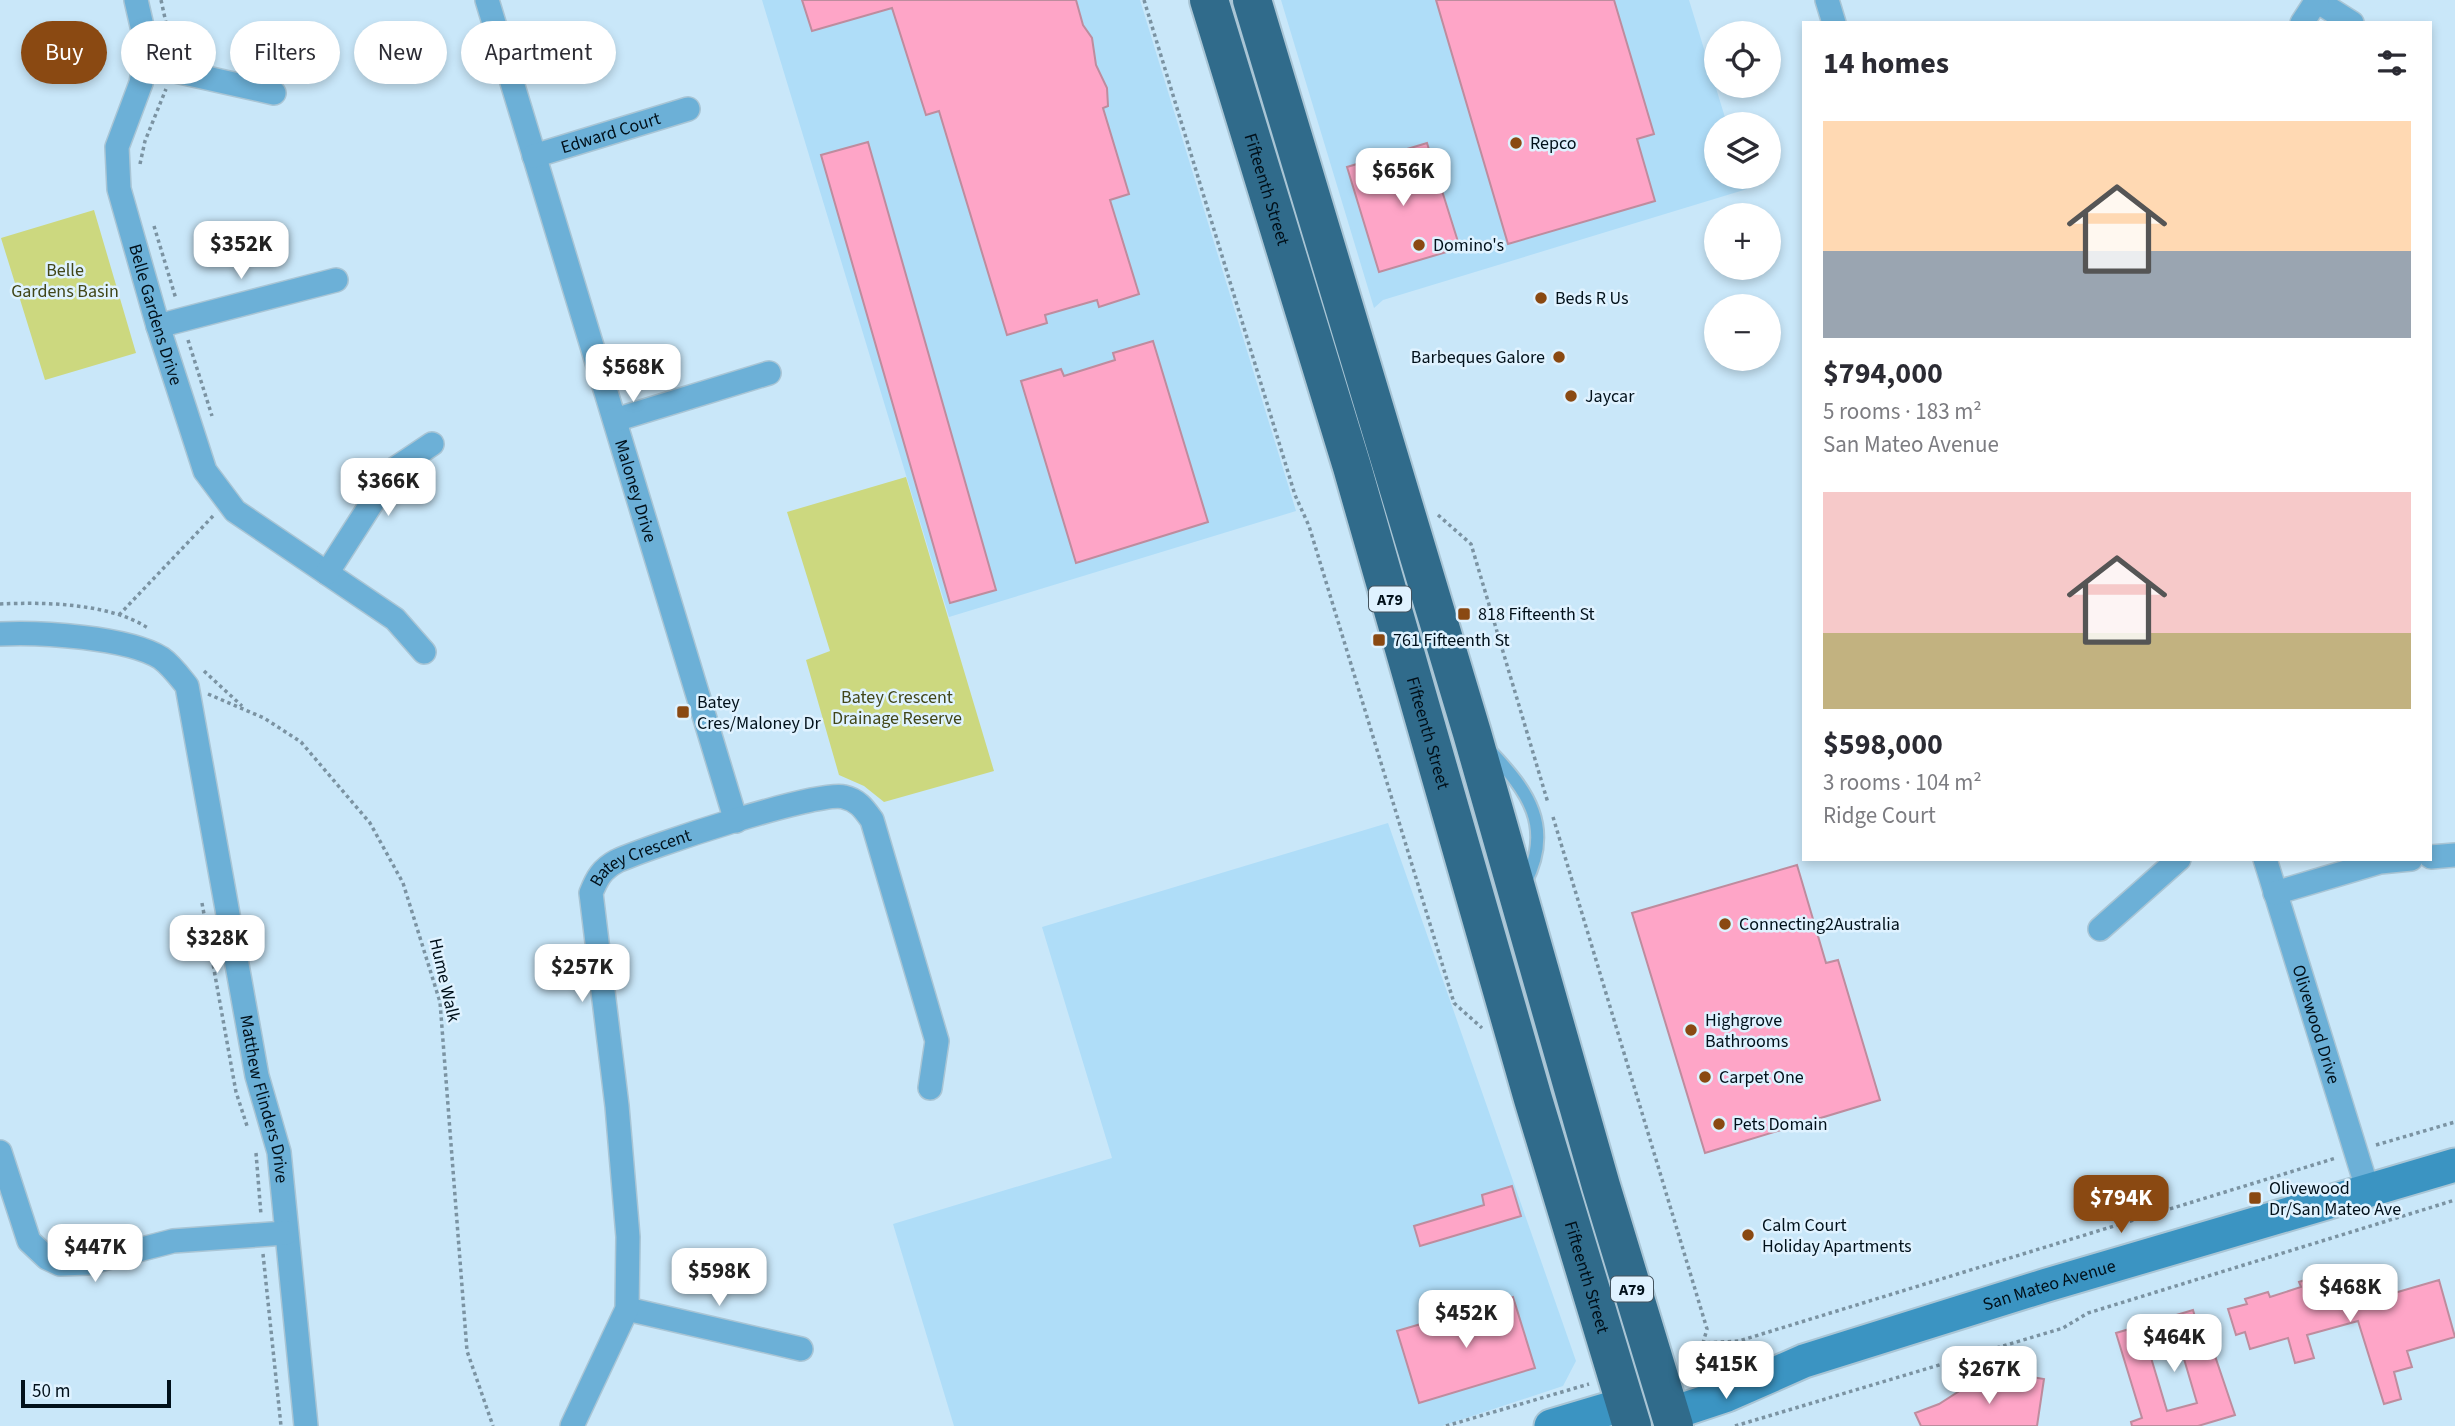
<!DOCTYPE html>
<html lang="en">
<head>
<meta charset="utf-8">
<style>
	:root { --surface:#fff; --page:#f2f2f3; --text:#2b2b33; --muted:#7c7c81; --accent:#8a4912 }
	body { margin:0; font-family:"Source Sans 3",sans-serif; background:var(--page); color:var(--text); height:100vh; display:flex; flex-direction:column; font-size:26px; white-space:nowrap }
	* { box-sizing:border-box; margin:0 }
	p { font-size:23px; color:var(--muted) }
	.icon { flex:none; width:38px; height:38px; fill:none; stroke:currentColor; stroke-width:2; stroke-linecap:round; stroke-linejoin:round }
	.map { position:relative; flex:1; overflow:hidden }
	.details { position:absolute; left:1802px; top:21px; width:630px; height:840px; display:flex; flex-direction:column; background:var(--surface); border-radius:0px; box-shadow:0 4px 10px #0003 }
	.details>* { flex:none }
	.banner { position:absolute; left:21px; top:21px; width:665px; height:63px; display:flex; gap:14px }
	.fabs { position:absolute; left:1704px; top:21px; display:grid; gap:14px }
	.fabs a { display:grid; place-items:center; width:77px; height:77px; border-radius:50%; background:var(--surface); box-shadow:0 4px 10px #0003; font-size:35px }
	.scale { position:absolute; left:21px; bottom:18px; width:150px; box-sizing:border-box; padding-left:7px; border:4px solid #01101a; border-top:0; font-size:19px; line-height:24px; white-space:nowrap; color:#01101a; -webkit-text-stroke:5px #dff2ff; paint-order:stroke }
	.price { position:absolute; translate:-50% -60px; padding:0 16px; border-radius:14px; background:#fff; color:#222; font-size:23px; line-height:46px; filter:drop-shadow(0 2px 4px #0008) }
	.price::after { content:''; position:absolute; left:50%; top:42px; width:21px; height:16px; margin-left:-10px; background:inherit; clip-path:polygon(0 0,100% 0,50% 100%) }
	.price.active { background:var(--accent); color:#fff }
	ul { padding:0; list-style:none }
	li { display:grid; align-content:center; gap:14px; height:371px; padding:0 21px }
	li span { display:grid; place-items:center; height:217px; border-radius:0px; color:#555 }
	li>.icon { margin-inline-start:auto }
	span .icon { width:126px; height:126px; fill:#fffc; stroke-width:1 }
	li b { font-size:30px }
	h2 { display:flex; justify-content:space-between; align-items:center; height:84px; padding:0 21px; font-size:30px }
	.chip { padding:0 24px; border-radius:32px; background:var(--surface); box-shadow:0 4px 10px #0003; font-size:24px; line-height:63px }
	.chip.active { background:var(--accent); color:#fff }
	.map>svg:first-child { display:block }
</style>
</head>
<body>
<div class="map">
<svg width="2455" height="1426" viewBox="0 0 2455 1426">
	<rect width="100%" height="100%" fill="#c9e7f9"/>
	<!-- built -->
	<path fill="#afddf8" d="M762,0H1140L1296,511L949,617Z
		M1281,0H1689L1727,124H1717V177H1743L1747,189L1383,300L1374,308Z
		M1388,823L1576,1361L1563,1386L1442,1426H954L893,1224L1112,1158L1042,927Z"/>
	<!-- green -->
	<path fill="#ccd87f" d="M94,210L136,353L45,380L1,238Z
		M906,477L994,771L884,802L864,786L839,775L806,660L830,651L787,512Z"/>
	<!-- building -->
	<path fill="#fea5c7" stroke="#be8c9e" stroke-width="2" fill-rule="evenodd" d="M802,0H1076L1083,25L1092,38L1096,65L1107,88L1108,106L1103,108L1129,194L1110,200L1139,294L1099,307L1097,300L1045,315L1047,323L1007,335L939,111L926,115L892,8L812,31Z
		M1436,0H1614L1654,134L1637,139L1655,201L1508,244Z
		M868,142L996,590L950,603L821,155Z
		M1427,143L1460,248L1379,272L1347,167Z
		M1153,341L1208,522L1076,563L1021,381L1061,369L1064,376L1115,360L1113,353Z
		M1797,865L1826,963L1838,960L1880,1100L1705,1153L1632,913Z
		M1512,1186L1521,1216L1420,1246L1414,1226L1484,1205L1482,1195Z
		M2321,1275L2330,1307L2367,1296L2368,1299L2384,1296L2439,1280L2455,1337L2407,1351L2412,1367L2394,1372L2401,1399L2384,1404L2358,1321L2307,1335L2314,1358L2295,1363L2288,1338L2250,1349L2245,1332L2236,1335L2228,1309L2247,1304L2245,1299L2268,1292L2270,1297L2301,1287L2299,1282Z
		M1513,1297L1535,1368L1419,1403L1397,1331Z
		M2193,1310L2207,1358L2215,1356L2235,1415L2198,1426H2132L2131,1422L2142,1418L2116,1333ZM2179,1342L2197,1403L2167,1411L2149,1351Z
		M2019,1375L2044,1379L2037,1426H1921L1915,1413L1939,1404L1975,1381L2017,1388Z"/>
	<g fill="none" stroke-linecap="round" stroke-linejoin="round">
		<!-- lane casing -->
		<g stroke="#a9c5d5" stroke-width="16">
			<path id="lane" d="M1490,751C1528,791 1554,827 1525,883"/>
		</g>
		<!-- street casing -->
		<g stroke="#a9c5d5" stroke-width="26">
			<g id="street">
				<path id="s1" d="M136,0L147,48L141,83L117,147L119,189L158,326L205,471L235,511L395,619L424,652"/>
				<path id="s2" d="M487,0L736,821"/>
				<path d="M1827,0L1834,23"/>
				<path d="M2317,1L2352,23"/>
				<path d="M2302,23L2317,0"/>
				<path d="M145,67L171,70L274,93"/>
				<path id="s3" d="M534,156L688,109"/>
				<path d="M158,326L336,280"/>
				<path d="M615,420L769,373"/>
				<path d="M327,573L393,470L432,444"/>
				<path id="s4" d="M0,634C40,632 127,637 161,658C171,665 179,676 187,686L257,1076L279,1152L306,1426"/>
				<path d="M2431,857L2455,855"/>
				<path id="s5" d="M2265,859L2368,1191"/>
				<path d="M2275,893L2380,862L2411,859"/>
				<path d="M2100,929L2179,859"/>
				<path d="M0,1152L29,1241L47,1258L60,1264L88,1263L173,1241L286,1233"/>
				<path d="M627,1309L801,1349"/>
				<path id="s6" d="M572,1426L627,1309L628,1237L617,1106L591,893C597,878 602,869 617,861C648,847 818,790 844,797C858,800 864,809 872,820L937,1041L930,1088"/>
			</g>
		</g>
		<!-- secondary casing -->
		<g stroke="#a9c5d5" stroke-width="37">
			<g id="secondary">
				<path id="s7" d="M1670,1414L1727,1395L1804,1361L2047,1285L2455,1165"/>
				<path d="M1551,1426L1625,1404"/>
			</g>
		</g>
		<!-- highway casing -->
		<g stroke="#a9c5d5" stroke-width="42">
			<g id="highway">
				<path id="s8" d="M1209,0L1352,467L1533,1099L1632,1426"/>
				<path d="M1252,0L1472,733L1601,1186L1674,1426"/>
			</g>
		</g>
		<!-- path -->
		<path stroke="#7b93a2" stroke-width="3.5" stroke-dasharray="3.5 3.5" stroke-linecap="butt" d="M161,0L172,50
			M1144,0L1295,495L1309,526L1454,1003L1482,1028
			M140,164L145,141L166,89
			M154,226L176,299
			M188,340L212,416
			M1438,515L1471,544L1548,803
			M0,604C45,602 109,603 148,628
			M119,615L214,515
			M204,671L242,706
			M208,694L264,718L301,742L370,823L403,883L440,1002L467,1351L493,1426
			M1553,817L1707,1329L1703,1343L1739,1341L2336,1158
			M202,903L236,1092L248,1129
			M2376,1145L2455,1122
			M256,1153L261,1215
			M263,1254L281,1426
			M1681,1351L1703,1343L1694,1369L1696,1377
			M1446,1426L1589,1384
			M1735,1426L2063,1328L2088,1313L2455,1200"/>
		<!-- lane -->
		<use href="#lane" stroke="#6cb0d7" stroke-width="12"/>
		<!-- street -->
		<use href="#street" stroke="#6cb0d7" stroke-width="23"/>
		<!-- secondary -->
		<use href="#secondary" stroke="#3b94c2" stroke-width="33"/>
		<!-- highway -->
		<use href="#highway" stroke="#306b8b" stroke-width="38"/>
	</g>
	<!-- markers -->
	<g fill="#8a4912" stroke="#dff2ff" stroke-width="2.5">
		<circle cx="1516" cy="143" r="7"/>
		<circle cx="1419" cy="245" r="7"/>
		<circle cx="1541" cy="298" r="7"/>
		<circle cx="1559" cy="357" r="7"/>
		<circle cx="1571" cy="396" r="7"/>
		<rect x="1457" y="607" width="14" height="14" rx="3.5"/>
		<rect x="1372" y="633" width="14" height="14" rx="3.5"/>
		<rect x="676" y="705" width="14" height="14" rx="3.5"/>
		<circle cx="1725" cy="924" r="7"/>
		<circle cx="1691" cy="1030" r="7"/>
		<circle cx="1705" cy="1077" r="7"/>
		<circle cx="1719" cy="1124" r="7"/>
		<rect x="2248" y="1191" width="14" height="14" rx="3.5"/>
		<circle cx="1748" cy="1235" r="7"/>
	</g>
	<g text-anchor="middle" stroke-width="5" stroke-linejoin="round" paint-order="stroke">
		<!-- shield labels -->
		<g fill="#dff2ff" stroke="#44545f" stroke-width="2">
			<rect x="1369" y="586.5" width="42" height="25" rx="5"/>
			<rect x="1611" y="1276.5" width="42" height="25" rx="5"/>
		</g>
		<g font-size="16" font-weight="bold" fill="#01101a">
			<text x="1390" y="605">A79</text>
			<text x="1632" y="1295">A79</text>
		</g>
		<!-- street labels -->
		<g font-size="18" fill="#01101a" stroke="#dff2ff">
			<text dy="6" stroke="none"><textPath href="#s3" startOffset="80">Edward Court</textPath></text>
			<text dy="6" stroke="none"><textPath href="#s8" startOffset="198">Fifteenth Street</textPath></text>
			<text dy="6" stroke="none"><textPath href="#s1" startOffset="326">Belle Gardens Drive</textPath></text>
			<text dy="6" stroke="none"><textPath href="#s2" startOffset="513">Maloney Drive</textPath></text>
			<text dy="6" stroke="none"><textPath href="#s8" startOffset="765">Fifteenth Street</textPath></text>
			<text dy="6" stroke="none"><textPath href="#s6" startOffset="612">Batey Crescent</textPath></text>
			<text transform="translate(445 980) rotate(77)" y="6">Hume Walk</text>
			<text dy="6" stroke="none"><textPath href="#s5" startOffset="173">Olivewood Drive</textPath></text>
			<text dy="6" stroke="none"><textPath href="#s4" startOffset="623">Matthew Flinders Drive</textPath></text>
			<text dy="6" stroke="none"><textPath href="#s8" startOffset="1332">Fifteenth Street</textPath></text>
			<text dy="6" stroke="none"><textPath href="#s7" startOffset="401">San Mateo Avenue</textPath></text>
		</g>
		<!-- poi labels -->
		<g font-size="18" fill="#01101a" stroke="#dff2ff" text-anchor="start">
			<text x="1530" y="149">Repco</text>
			<text x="1433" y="251">Domino's</text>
			<text x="1555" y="304">Beds R Us</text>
			<text x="1545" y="363" text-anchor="end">Barbeques Galore</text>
			<text x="1585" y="402">Jaycar</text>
			<text x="1478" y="620">818 Fifteenth St</text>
			<text x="1393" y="646">761 Fifteenth St</text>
			<text x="697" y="708">Batey<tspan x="697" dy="21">Cres/Maloney Dr</tspan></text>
			<text x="1739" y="930">Connecting2Australia</text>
			<text x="1705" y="1026">Highgrove<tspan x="1705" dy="21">Bathrooms</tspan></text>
			<text x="1719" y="1083">Carpet One</text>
			<text x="1733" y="1130">Pets Domain</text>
			<text x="2269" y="1194">Olivewood<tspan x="2269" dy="21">Dr/San Mateo Ave</tspan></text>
			<text x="1762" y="1231">Calm Court<tspan x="1762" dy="21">Holiday Apartments</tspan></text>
		</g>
		<!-- park labels -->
		<g font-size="18" fill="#414618" stroke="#dff2ff">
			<text x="65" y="276">Belle<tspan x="65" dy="21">Gardens Basin</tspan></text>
			<text x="897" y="703">Batey Crescent<tspan x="897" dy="21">Drainage Reserve</tspan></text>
		</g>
	</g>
</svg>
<div class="fabs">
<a><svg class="icon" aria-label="locate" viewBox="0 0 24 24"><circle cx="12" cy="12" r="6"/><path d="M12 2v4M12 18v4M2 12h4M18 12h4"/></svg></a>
<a><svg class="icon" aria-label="layers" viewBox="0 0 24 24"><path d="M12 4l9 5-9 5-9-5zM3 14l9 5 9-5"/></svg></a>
<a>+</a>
<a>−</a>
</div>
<div class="scale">50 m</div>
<b class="price" style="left:1403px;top:208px">$656K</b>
<b class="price" style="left:241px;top:281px">$352K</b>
<b class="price" style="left:633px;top:404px">$568K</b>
<b class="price" style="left:388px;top:518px">$366K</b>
<b class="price" style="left:217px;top:975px">$328K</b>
<b class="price" style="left:582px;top:1004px">$257K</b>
<b class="price active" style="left:2121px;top:1235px">$794K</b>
<b class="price" style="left:95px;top:1284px">$447K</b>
<b class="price" style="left:719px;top:1308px">$598K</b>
<b class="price" style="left:2350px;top:1324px">$468K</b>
<b class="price" style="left:1466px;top:1350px">$452K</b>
<b class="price" style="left:2174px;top:1374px">$464K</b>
<b class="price" style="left:1726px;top:1401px">$415K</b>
<b class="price" style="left:1989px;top:1406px">$267K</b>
<div class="banner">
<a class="chip active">Buy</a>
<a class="chip">Rent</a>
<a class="chip">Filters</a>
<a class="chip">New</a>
<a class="chip">Apartment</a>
</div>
<section class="details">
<h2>14 homes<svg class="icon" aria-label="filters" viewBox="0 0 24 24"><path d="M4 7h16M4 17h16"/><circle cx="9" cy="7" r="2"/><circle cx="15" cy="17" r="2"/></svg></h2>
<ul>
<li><span style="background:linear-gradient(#ffd9b3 60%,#9aa5b1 0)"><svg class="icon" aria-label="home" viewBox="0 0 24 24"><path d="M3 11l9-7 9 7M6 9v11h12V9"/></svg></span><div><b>$794,000</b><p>5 rooms · 183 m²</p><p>San Mateo Avenue</p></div></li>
<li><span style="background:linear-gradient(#f6c9c9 65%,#c2b280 0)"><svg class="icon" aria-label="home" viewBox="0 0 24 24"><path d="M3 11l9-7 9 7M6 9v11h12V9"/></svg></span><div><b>$598,000</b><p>3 rooms · 104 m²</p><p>Ridge Court</p></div></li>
</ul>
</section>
</div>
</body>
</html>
